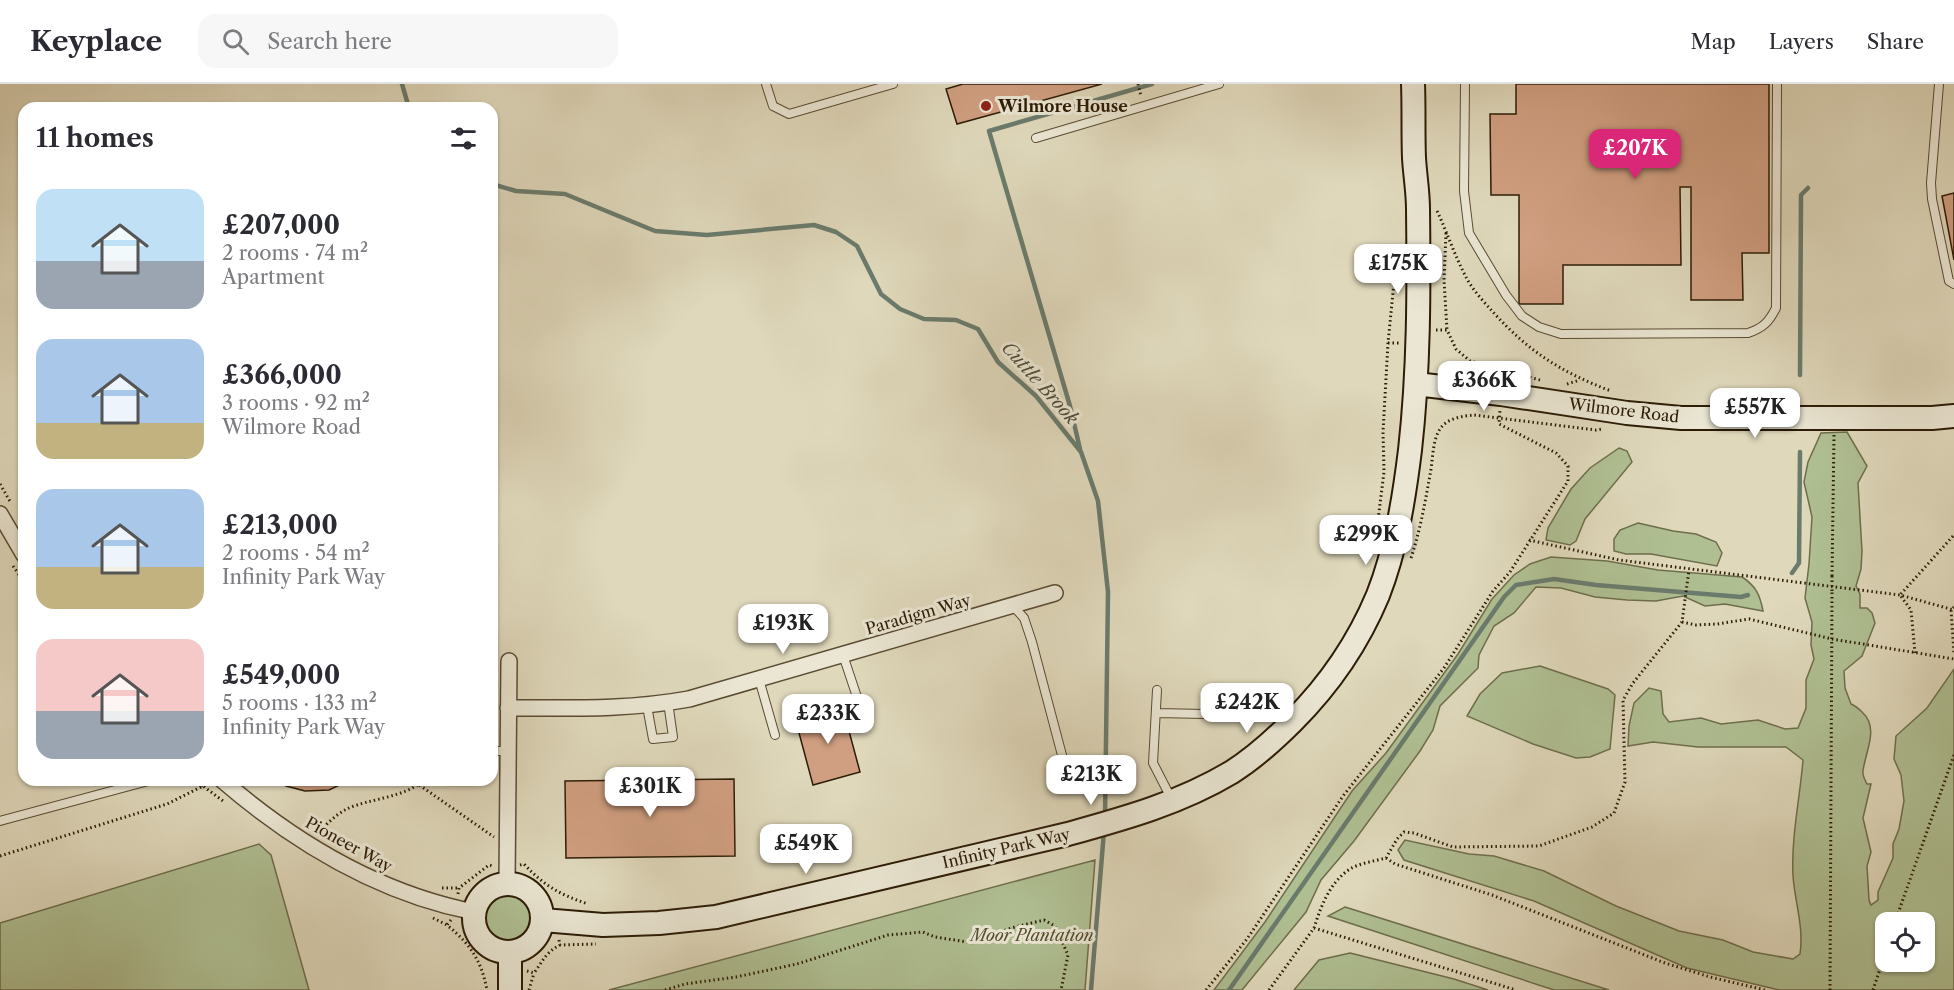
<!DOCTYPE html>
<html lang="en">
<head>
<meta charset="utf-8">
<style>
	:root { --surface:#fff; --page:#f7f7f7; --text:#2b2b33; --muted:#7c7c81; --line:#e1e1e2; --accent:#db2777 }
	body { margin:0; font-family:"Libre Caslon Text",serif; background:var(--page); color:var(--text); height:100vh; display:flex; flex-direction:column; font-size:22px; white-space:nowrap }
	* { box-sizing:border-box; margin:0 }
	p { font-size:20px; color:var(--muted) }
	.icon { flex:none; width:33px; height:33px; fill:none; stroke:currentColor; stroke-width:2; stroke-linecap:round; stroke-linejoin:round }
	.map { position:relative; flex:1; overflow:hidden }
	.panel { position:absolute; left:18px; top:18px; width:480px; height:684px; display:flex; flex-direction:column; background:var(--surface); border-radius:18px; box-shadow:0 2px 4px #0004 }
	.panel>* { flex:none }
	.controls { position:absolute; left:1875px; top:828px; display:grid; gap:12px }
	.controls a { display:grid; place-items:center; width:60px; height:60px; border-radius:12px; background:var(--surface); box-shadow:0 2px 4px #0004; font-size:30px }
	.price { position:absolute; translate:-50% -51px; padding:0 14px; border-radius:12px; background:#fff; color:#222; font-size:20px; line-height:39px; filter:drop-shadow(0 2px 3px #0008) }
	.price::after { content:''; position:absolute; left:50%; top:36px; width:18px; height:14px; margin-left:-9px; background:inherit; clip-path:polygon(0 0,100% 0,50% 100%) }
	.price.on { background:var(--accent); color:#fff }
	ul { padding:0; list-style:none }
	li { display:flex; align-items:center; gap:18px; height:150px; padding:0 18px }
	li span { display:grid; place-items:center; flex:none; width:168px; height:120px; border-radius:18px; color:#555 }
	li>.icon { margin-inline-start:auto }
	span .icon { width:72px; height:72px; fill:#fffc; stroke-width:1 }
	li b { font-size:26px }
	h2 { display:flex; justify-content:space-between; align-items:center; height:72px; padding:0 18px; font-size:26px }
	header { display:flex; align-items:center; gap:36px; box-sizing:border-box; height:84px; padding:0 30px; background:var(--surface); border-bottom:2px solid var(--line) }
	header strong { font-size:28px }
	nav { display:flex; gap:33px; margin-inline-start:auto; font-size:21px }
	.search { width:420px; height:54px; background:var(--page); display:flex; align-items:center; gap:15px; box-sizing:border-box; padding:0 21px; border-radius:18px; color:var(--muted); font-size:22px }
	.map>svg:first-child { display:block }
</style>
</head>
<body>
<header>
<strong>Keyplace</strong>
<div class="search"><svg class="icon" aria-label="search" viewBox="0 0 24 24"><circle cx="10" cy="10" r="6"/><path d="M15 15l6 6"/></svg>Search here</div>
<nav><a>Map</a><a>Layers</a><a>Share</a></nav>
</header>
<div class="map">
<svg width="1954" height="906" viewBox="0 0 1954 906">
	<rect width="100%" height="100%" fill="#dfd8bb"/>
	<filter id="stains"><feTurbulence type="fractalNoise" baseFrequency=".00333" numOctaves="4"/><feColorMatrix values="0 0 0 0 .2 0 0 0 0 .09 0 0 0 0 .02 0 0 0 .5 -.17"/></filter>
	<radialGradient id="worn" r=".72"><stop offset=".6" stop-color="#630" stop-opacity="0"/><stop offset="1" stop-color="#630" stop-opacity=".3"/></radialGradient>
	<!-- green -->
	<path fill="#afbf92" stroke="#6e6e4c" stroke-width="1.5" fill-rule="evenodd" d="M1847,348L1867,382L1858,399L1862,467L1861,485L1856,502L1860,510V524H1867L1872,529L1875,539L1862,572L1844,587L1845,604L1851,620C1856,622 1858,624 1862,628C1880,644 1865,668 1863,687C1862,691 1865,696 1867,700H1871L1863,734L1871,768L1867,782L1869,816L1871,821L1878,816V808L1893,774V760L1899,745L1904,717L1901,691L1894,675L1896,652L1927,624L1954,585V906H1779L1687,884L1534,817L1404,776L1398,766L1405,756L1469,770L1494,772L1544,787L1616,822L1679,847L1723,856L1753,868L1793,875L1800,870C1804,843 1795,819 1793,792C1791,753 1800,714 1803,676L1786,663H1698L1653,658L1628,662L1629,642L1634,619L1649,604L1661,607L1663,630L1669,638L1701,634L1721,640L1758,636L1785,645L1798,644L1806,624V596L1814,575L1811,561L1812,538L1805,514L1809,480L1812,433L1804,398L1808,378L1821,349ZM1886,838H1924V878H1886Z
		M1619,364L1627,367L1632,378L1585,435L1576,457L1570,461L1546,456L1548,444L1571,405L1590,384Z
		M1638,439L1673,447L1696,450L1716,458L1722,469L1717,482L1651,470H1626L1614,467V455L1620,446Z
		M1551,473L1607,477L1658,486L1742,493C1756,502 1760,511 1763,527L1725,520L1705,522L1683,512L1656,517L1627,516L1595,513L1561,504L1536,503L1514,529L1494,542L1479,571L1478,584L1440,622L1433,646L1420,667L1354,757L1321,796L1306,828L1242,906H1214L1265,838L1352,707L1386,669L1458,570L1492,515L1514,491L1530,480Z
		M1540,582L1608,605L1615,611L1610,665L1590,673L1576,674L1533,660L1467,632L1480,610L1502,589Z
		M259,760L271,771L309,906H0V839Z
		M1095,776L1085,906H609Z
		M484 833a23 23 0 1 1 46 0a23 23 0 1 1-46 0Z
		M1345,823L1609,906H1554L1328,832Z
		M1350,869L1454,895L1488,906H1294L1319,876Z"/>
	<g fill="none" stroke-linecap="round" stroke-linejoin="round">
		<!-- stream -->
		<path stroke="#6a7b6d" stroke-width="4.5" d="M402,0L409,24
			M492,100L516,107L565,110L655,147L707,151L814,141L836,148L857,162L881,210L900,225L924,235L956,236L978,245L998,278L1036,312L1081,368L1098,417L1108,508L1105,733
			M1800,291L1801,111L1808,104
			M1080,365L1070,322L989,47L1152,0
			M1792,489L1799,479L1800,368
			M1091,906L1104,747
			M1229,906L1504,513L1516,501L1554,495L1596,501L1741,513L1748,511"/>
	</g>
	<!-- building -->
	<path fill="#d09f81" stroke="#2d1c06" stroke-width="1.5" d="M963,0H1102L957,40L946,5Z
		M1516,0H1769V169H1742L1743,216H1691V103H1680L1681,181H1563V220H1519V111H1491L1490,30H1516Z
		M1954,109V176L1942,112Z
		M842,621L860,688L813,701L795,634Z
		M734,695L735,772L566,774L565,697Z
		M278,696H350L329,706L305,707L286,702Z"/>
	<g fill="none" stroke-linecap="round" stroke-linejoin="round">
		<!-- lane casing -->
		<g stroke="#5a4b33" stroke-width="10">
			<path id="lane" d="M766,0L773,22L789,30L893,0
				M1465,0L1464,107L1469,149L1506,211L1522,232L1539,243L1561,250L1748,249C1763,244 1769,238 1776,224L1777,0
				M1939,0L1931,99L1932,115L1949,197L1954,200
				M1036,54L1219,0
				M1013,522L1024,534L1032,558L1067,690
				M843,571L857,613
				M759,595L775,651
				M1157,606L1153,679L1171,714
				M647,622L653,655L673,653L668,618
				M1157,629L1205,630
				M492,667H507
				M0,737L152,696"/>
		</g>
		<!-- street casing -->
		<g stroke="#5a4b33" stroke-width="18">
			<path id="street" d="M0,430L24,471
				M508,624C569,624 629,626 689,615L1055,509
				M222,696C295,759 378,809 474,828
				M507,799L509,577"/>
		</g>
		<!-- secondary casing -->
		<g stroke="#2d1c06" stroke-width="26">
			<path id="secondary" d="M1416,300L1501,310L1627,329L1681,334H1932L1954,332
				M474 834a34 34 0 1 1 68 0a34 34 0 1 1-68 0Z
				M543,836L603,841L659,839L716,833L1068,750C1126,734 1180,719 1232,688C1254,674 1275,655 1293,637C1329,601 1358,559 1378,511C1396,465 1404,415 1410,366C1419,286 1419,206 1418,125C1418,108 1415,91 1414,74C1413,50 1414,25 1413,0
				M510,906V868"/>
		</g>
		<!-- path -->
		<path stroke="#2d1c06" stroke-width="3" stroke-dasharray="1.5 3" stroke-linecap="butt" d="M1138,0L1141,12
			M1437,127C1447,148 1454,170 1465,191C1471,204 1483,217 1493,228C1529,268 1561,288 1611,307
			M1446,149L1444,196L1447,246
			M1436,246H1447L1456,265L1470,277L1540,296
			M1388,259H1401
			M1567,300L1580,296
			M0,400L11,419
			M1377,444L1384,388L1383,348L1388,259L1398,158
			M1529,456L1619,476L1900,511L1954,526
			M1411,474C1420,447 1425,419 1430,391C1433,377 1432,357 1440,345C1447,334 1463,332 1474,331L1596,346L1602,345
			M13,482L24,498
			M1832,492L1834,351
			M1954,523L1951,526L1954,569
			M1682,538L1696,541L1717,540L1749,535L1832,555L1954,575
			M1915,569L1911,526L1900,511L1954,451
			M195,696L203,702
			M412,696L494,753
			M317,750C326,741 336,730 347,725C367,715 408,713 423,696
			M0,772L167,720L203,702L223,717
			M1386,774L1395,780L1492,811L1665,879L1710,893L1765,906
			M520,781L524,780C544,802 561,811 588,820
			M442,804H459
			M458,810L459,804L489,781L493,782
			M433,834L447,841
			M451,836L447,841C471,861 481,876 487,906
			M1895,838L1954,671
			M1314,844C1321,822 1330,798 1350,785C1360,779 1375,777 1386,774L1397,755L1404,748L1414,749L1453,763L1539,762L1592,743L1614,729L1625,698L1623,616L1633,599L1682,538L1689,486
			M559,856L560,861L596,860
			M527,887L534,889C542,878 547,867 560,861
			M529,906L534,889
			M665,906L685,900L736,893L797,880L888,851L923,848L935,853L974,859L1011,844L1044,836L1055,842L1068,871L1061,906
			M1206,906L1247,855L1343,712L1444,584L1493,507L1510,488L1568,397V382L1556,369L1499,340L1500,326
			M1269,906L1314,844L1516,906
			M1830,906L1832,507
			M1873,906L1886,867"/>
		<!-- lane -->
		<use href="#lane" stroke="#eae6d3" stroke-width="8"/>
		<!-- street -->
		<use href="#street" stroke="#eae6d3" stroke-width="15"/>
		<!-- secondary -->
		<use href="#secondary" stroke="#eae6d3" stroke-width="22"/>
		<!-- path-bridge -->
		<path stroke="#2d1c06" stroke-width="3" stroke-dasharray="1.5 3" stroke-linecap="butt" d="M1832,492V507"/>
	</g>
	<!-- markers -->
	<circle fill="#8f2418" stroke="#eae6d3" stroke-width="2" cx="986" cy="22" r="6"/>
	<g text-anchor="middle" stroke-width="6" stroke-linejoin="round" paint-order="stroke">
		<!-- poi labels -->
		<g font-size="16" font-weight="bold" fill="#2d1c06" stroke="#eae6d3" text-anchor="start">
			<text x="998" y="28">Wilmore House</text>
		</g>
		<!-- street labels -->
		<g font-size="16" fill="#2d1c06" stroke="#eae6d3">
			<text transform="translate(1624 326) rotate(7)" y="6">Wilmore Road</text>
			<text transform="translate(918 530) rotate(-16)" y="6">Paradigm Way</text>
			<text transform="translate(349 760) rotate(29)" y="6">Pioneer Way</text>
			<text transform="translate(1006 764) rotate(-13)" y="6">Infinity Park Way</text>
		</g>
		<!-- park labels -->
		<g font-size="16" font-style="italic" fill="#544d30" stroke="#eae6d3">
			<text x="1032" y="857">Moor Plantation</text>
		</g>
		<!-- water labels -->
		<g font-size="18" font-style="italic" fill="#4c4b39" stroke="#eae6d3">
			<text transform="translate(1040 299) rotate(48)" y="6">Cuttle Brook</text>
		</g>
	</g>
	<rect width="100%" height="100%" filter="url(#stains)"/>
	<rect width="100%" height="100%" fill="url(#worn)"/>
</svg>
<div class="controls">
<a><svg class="icon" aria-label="locate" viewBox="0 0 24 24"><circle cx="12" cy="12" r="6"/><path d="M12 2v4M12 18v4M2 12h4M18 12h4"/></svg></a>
</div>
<b class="price on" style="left:1635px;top:96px">£207K</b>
<b class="price" style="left:1398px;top:211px">£175K</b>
<b class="price" style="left:1484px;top:328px">£366K</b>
<b class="price" style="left:1755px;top:355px">£557K</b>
<b class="price" style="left:1366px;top:482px">£299K</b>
<b class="price" style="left:783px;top:571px">£193K</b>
<b class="price" style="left:1247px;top:650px">£242K</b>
<b class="price" style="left:828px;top:661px">£233K</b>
<b class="price" style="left:1091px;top:722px">£213K</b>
<b class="price" style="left:650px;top:734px">£301K</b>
<b class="price" style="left:806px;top:791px">£549K</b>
<section class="panel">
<h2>11 homes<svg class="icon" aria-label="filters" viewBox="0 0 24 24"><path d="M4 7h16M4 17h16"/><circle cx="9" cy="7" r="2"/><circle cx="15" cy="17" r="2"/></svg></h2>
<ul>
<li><span style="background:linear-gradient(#bfe0f5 60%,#9aa5b1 0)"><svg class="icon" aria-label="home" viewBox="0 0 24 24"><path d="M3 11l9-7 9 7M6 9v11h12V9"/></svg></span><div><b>£207,000</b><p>2 rooms · 74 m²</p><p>Apartment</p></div></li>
<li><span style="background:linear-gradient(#a9c7e8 70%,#c2b280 0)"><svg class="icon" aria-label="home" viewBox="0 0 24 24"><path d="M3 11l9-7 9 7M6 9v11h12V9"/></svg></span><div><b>£366,000</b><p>3 rooms · 92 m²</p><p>Wilmore Road</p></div></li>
<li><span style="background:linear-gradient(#a9c7e8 65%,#c2b280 0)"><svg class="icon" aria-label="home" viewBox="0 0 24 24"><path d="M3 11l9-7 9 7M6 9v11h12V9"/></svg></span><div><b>£213,000</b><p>2 rooms · 54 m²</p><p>Infinity Park Way</p></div></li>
<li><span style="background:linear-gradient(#f6c9c9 60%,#9aa5b1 0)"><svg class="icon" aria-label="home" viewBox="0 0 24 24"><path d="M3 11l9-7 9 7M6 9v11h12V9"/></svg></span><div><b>£549,000</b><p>5 rooms · 133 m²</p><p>Infinity Park Way</p></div></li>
</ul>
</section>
</div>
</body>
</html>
